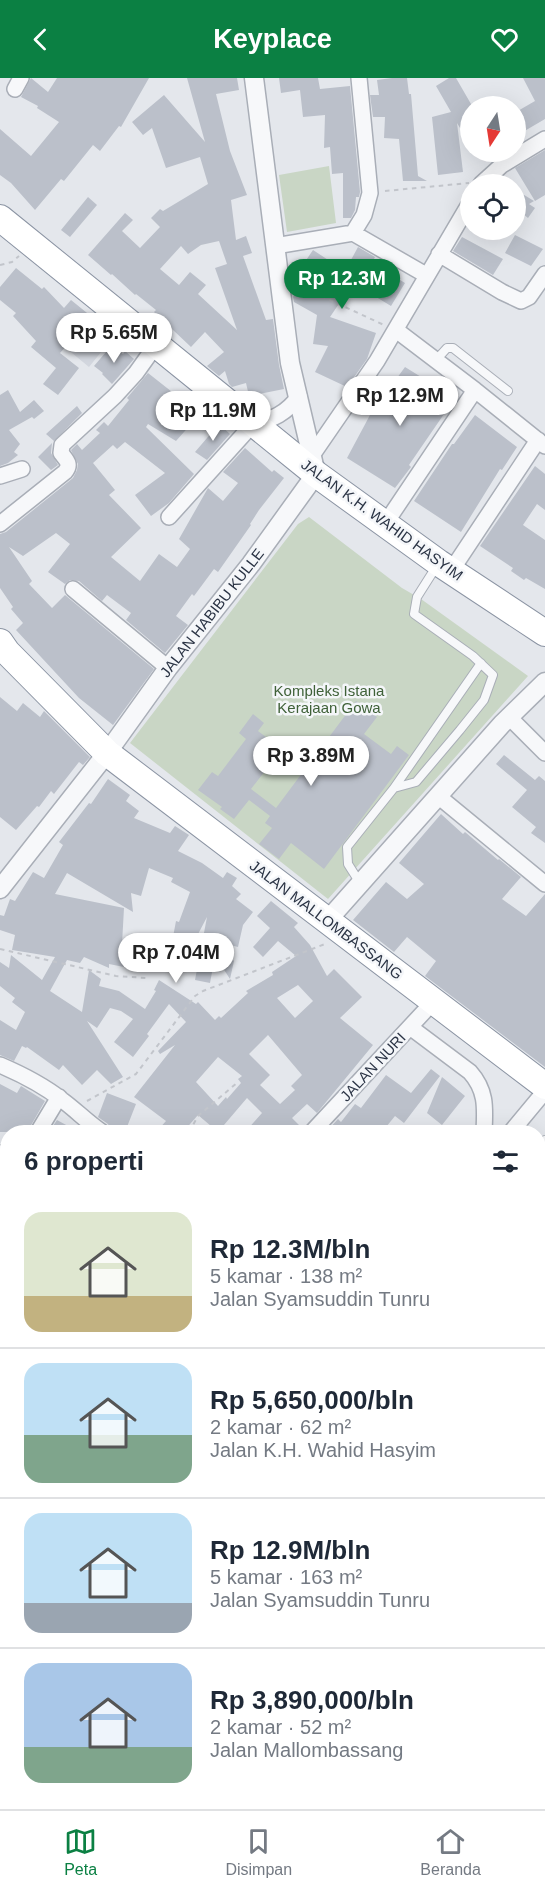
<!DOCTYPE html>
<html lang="id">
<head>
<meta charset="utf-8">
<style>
	:root { --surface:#fff; --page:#f6f6f7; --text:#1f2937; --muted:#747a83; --line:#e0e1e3; --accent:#0b8043 }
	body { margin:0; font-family:Arial,sans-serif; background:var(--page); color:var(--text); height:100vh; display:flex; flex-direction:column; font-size:22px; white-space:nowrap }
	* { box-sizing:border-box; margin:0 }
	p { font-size:20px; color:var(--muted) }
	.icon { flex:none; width:33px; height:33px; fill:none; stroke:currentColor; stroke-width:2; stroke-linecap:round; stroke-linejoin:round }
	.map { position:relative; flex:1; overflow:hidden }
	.drawer { position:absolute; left:0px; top:1047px; width:546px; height:684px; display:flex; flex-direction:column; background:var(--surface); border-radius:24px 24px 0 0; box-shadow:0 6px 24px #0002 }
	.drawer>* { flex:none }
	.needle { width:39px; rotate:192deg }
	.buttons { position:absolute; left:460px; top:18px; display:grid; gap:12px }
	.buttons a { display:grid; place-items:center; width:66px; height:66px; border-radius:50%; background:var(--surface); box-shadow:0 6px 24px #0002; font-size:30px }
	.price { position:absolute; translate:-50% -51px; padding:0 14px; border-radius:21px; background:#fff; color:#222; font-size:20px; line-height:39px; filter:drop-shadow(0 2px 3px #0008) }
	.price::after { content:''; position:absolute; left:50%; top:36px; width:18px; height:14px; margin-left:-9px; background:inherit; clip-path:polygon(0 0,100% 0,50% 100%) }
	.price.current { background:var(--accent); color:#fff }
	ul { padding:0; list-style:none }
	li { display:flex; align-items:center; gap:18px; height:150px; padding:0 24px }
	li+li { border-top:2px solid var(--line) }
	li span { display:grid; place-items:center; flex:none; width:168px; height:120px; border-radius:18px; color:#555 }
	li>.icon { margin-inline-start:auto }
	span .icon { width:72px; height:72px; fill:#fffc; stroke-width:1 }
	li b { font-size:26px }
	h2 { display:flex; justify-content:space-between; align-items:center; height:72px; padding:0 24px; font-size:26px }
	header { display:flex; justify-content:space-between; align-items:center; height:78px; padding:0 24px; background:var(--accent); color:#fff; font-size:27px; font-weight:700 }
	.tab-bar { display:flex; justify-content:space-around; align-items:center; height:84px; border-top:2px solid var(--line); background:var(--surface); font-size:16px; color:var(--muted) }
	.tab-bar a { display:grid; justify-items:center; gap:3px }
	.tab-bar .current { color:var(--accent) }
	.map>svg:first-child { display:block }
</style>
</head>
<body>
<header><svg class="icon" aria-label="back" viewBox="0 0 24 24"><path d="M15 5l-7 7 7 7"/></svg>Keyplace<svg class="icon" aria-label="heart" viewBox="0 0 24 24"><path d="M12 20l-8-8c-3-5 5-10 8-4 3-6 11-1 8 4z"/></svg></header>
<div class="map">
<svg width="545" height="1731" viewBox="0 0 545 1731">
	<rect width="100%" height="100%" fill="#e4e7ec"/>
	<!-- built -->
	<path fill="#d2d6de" d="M86,245L110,263L89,289L66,270Z
		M0,1647L7,1651L8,1724H158L167,1731H0Z"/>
	<!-- green -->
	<path fill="#c9d6c5" d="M329,88L336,145L287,154L279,97Z
		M309,439L402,510L421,521L528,598L328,821L130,665L298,446Z
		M0,1455L8,1458V1614L0,1628Z"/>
	<!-- building -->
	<path fill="#bbc0ca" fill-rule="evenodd" d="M31,0L48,14L57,0H149L121,49L119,48L100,73L93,67L64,103L61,101L35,132L11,105L0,97V51L31,78L59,44L37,30L38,28L21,19Z
		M187,0H237L239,12L216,16L230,73L247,117L231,122L236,162L246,158L252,175L243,178L266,242L273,241L279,287L284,311L249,318L246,305L232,309L229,306L225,293L219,298L207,288L224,274L205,254L191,269L154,234L156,232L136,216L135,217L112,196L111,197L88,177L125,135L133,142L122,153L140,170L160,149L151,140L160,131L163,133L208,106L200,79L166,90L152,50L143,57L132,44L164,17L205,64ZM219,163L227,186L215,190L237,252L198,216L206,207L190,194L179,207L160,191L181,168L188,176L201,167Z
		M279,0H318L320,11L350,8L360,114L359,119H356L355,132L351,140H343V95L332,96L330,69L324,70L325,37L303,39L300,12L281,15Z
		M392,0H407L409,16H411L418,98L427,103H403L399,61L384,60L385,39H373L370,17H379L377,2Z
		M449,0H456L471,26V68L457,45L463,94L438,97L432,39L451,34L436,8Z
		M523,0H545V41L516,58V34L535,23Z
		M545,72V117L535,123L515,90Z
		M516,112L534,123L529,126L535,130L528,140L518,132L516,133Z
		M88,119L97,127L70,159L61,152Z
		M515,157L543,171L531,188L505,175Z
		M462,159L503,181L493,197L453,173Z
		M358,169L375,179L372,185L405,205L391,228L353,205L330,239L376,255L367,281L347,309L315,294L328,268L313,266L317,237L294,224L293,219L305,198L298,194L313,172L345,193Z
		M16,190L42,211L44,209L64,230L71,222L92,239L60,275L79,290L58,317L43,306L56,290L31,269L36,263L13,238L16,235L0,222V209Z
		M112,267L123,276L125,273L134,281L112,306L102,296L103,295L94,288Z
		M405,289L455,320L409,387L411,389L395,410L347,380L370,337Z
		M148,295L200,336L176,363L148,346L146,349L194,396L169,425L151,438L135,417L165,395L125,364L117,371L113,367L93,385L115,412L109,417L141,450L111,479L140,503L159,476L177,489L190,471L179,461L208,410L223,423L238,405L223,394L245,370L272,394L274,392L284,400L259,432L250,446L251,447L218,494L214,491L194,518L192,516L176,538L188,547L165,575L126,542L131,535L107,517L102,523L79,503L70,502L65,506L48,494L70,466L56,455L23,478L9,469L32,503L29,506L52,530L65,517L154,591L113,647L79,620L16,552L23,545L11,531L13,529L0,510V456L6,454L73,400L77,392L78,386L71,372L77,366L82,372L100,355L96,352L104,344L108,348L129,322L127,320Z
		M8,312L20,334L34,322L44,333L34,341L32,339L9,352L20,366L14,374L18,377L8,385L0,388V317Z
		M77,328L82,335L54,363L46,356Z
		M475,337L517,369L502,392L500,391L461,454L414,423L452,366H454Z
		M219,346L230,356L207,382L195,374Z
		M52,365L51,375L58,387L51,392L38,379Z
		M535,388L545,396V432L537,426L523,447L545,462V511L526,500L524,502L511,493L513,490L480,468Z
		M0,619L17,633L23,625L40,639L44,633L90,679L83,687L79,684L54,716L51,713L39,729L37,728L16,752L0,739Z
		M356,623L377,639L364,656L391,676L397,668L409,677L324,791L291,765L279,781L259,766L272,750L265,745L270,738L249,722L234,741L220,731L222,729L198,712L212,694L218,698L246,661L239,655L253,636L264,645L258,653L282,671L251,711L276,730Z
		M504,677L535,702L539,698L545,703V765L531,755L536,749L512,729L527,712L496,686Z
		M108,701L130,717L126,723L139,733L134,740L170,755L175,748L189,757L178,773L202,785L223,800L227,794L237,800L232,808L241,816L236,821L253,834L243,847L238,869L223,865L234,883L230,901L215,878L210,905L195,902L207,839L186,879L170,875L176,843L179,844L190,814L171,804L173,800L149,790L141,818L131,815L133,834L67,795L55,816L124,830L122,866L133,869L129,890L109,886V890L84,879L80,885L67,882L50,913L82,934L89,892L101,901L99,908L119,913L145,931L156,913L154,912L159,902L196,926L198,924L215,942L219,938L221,940L248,915L246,913L273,897L272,894L296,878L278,863L263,879L253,869L270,850L257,838L271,823L298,845L294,849L310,867L327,898L334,891L362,919L340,940L373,967L317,1035L307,1026L292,1040L303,1051V1054H245L262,1035L247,1020L218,1054L198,1037L183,1054H156L166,1043L134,1019L175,967L160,976L158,973L186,944L169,926L147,956L149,958L133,979L114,964L133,941L121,933L110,930L97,950L87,943L123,999L111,1006L97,992L82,1007L63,987L59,992L27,969L26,970L22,968L14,983L0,977V942L16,952L25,934L12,924L15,920L0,908V884L9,890L11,877L42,902L55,879L12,872L15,857L0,852V837L4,838L10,821L15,823L33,794L44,800L63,767L59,764L89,725L91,726ZM298,907L313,923L295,940L277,920ZM268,957L302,997L291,1008L295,1012L280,1026L260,1007L270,997L249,976ZM218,979L242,998L238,1001L241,1005L227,1021L226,1019L218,1028L196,1004Z
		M441,736L463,756L465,754L498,782L499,781L521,799L502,821L526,838L545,816V989L425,898L436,883L407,859L394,874L353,842L386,804L407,821L424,806L399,785Z
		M431,991L440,998L404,1045L395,1038L382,1054H326L338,1041L341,1044L355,1026L361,1030L386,997L411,1015Z
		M442,999L465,1018L442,1047L427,1035Z
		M0,1006L17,1015L21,1008L45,1023L30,1049L28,1054H0Z
		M107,1015L136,1026L125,1054H112L108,1046L98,1039Z
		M57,1042L79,1054H49Z"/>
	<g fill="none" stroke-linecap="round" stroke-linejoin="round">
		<!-- service casing -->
		<g stroke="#a9aeb7" stroke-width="10">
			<path id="service" d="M436,282L447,270H453L508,313
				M394,710L481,585
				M360,805L348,786L347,769L394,710L416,704L460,652L484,622L493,597L473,578L414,536L417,519L436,489
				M538,1070L545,1062
				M538,1083L545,1088
				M538,1645L545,1649
				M365,1724L380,1731"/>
		</g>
		<!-- minor casing -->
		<g stroke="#a9aeb7" stroke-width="18">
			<path id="minor" d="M15,11L21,0
				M481,106L502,87L545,61
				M353,155L426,197
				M275,168L353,155L364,137L370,115L359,0
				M439,176L502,214L521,223L529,219L545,196
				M396,252L475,312L545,368
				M313,376L377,283L471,123
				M0,398L22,391
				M169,439L253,346C272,342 287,335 299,318
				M0,446L65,394C72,386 66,382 61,375L62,367L115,318L136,295L156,267
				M385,446L475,312
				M451,493L538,362
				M73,511L168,590
				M509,639L545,675
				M438,718L545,806
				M410,949L470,994C487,1013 485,1031 484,1054
				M0,987C21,996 43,1007 62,1022C76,1032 88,1045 102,1054
				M38,1054L59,1019
				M312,1054L434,923
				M511,1054L545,1013
				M0,1075L8,1079
				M0,1141L8,1124
				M0,1164L8,1166
				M538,1272L545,1278
				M538,1616L545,1619
				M155,1724L163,1731
				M328,1724L342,1731
				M238,1731L244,1724"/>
		</g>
		<!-- tertiary casing -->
		<g stroke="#a9aeb7" stroke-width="21">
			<path id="tertiary" d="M0,811L107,675L168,590L251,486L316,396L290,285L254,0
				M327,843L502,646L545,604
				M0,1442L8,1445
				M538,1445L545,1438
				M282,1731L289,1724"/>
		</g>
		<!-- trunk casing -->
		<g stroke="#8b94a3" stroke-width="28">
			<path id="trunk" d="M0,140L316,396L439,485L545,555
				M0,564L7,574L107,675L545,1008"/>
		</g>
		<!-- path -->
		<path stroke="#c2c5cb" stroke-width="2" stroke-dasharray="4.5 4.5" stroke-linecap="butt" d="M385,113L469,105
			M0,187L12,184L19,178
			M296,208L306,211L384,247
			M0,871L116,898L146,900
			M87,1023L136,996L195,918L203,913L325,866
			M189,1054L198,1038L238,1004
			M0,1571L8,1557"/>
		<!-- service -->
		<use href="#service" stroke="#f7f8fa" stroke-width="8"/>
		<!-- minor -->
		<use href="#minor" stroke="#f7f8fa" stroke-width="15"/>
		<!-- tertiary -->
		<use href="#tertiary" stroke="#f7f8fa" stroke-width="18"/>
		<!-- trunk -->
		<use href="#trunk" stroke="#fff" stroke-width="26"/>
	</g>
	<g text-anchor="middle" stroke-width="5" stroke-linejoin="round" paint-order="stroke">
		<!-- street labels -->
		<g font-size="15" fill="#2b3445" stroke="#f4f6f9">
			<text transform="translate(382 442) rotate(36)" y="5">JALAN K.H. WAHID HASYIM</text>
			<text transform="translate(212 535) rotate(-52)" y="5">JALAN HABIBU KULLE</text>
			<text transform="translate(326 842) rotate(37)" y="5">JALAN MALLOMBASSANG</text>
			<text transform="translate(373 989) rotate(-47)" y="5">JALAN NURI</text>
		</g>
		<!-- park labels -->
		<g font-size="15" fill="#3f6138" stroke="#f4f6f9">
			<text x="329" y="618">Kompleks Istana<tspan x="329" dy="17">Kerajaan Gowa</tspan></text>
		</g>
	</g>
</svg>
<div class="buttons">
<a><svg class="needle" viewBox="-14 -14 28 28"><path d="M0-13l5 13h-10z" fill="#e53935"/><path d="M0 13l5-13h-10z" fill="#747a83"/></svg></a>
<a><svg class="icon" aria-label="locate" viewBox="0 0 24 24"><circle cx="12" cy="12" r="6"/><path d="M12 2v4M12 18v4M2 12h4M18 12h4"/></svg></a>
</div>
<b class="price current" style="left:342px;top:232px">Rp 12.3M</b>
<b class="price" style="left:114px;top:286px">Rp 5.65M</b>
<b class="price" style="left:400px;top:349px">Rp 12.9M</b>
<b class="price" style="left:213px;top:364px">Rp 11.9M</b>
<b class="price" style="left:311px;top:709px">Rp 3.89M</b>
<b class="price" style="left:176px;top:906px">Rp 7.04M</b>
<section class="drawer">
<h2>6 properti<svg class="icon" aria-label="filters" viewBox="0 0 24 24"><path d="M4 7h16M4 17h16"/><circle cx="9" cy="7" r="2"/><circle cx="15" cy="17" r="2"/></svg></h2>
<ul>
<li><span style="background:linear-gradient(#dfe7d0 70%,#c2b280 0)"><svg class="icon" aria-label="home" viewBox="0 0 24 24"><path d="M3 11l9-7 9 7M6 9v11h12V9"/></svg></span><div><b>Rp 12.3M/bln</b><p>5 kamar · 138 m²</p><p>Jalan Syamsuddin Tunru</p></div></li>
<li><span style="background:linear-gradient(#bfe0f5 60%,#7fa58c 0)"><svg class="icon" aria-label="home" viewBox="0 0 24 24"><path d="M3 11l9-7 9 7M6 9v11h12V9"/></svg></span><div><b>Rp 5,650,000/bln</b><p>2 kamar · 62 m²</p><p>Jalan K.H. Wahid Hasyim</p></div></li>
<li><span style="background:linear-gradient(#bfe0f5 75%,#9aa5b1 0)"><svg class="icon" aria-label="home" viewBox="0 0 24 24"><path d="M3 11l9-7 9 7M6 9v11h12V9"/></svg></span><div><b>Rp 12.9M/bln</b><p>5 kamar · 163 m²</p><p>Jalan Syamsuddin Tunru</p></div></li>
<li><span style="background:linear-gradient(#a9c7e8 70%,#7fa58c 0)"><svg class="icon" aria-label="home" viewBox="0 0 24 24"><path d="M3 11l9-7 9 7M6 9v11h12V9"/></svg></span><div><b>Rp 3,890,000/bln</b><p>2 kamar · 52 m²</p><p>Jalan Mallombassang</p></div></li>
</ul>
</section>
</div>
<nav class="tab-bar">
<a class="current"><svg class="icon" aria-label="map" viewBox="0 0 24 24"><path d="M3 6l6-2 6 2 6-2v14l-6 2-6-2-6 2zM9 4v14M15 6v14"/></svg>Peta</a>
<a><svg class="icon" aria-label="saved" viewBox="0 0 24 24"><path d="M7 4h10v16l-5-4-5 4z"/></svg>Disimpan</a>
<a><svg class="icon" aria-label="home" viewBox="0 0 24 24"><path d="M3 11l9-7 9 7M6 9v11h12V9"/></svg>Beranda</a>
</nav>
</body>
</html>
